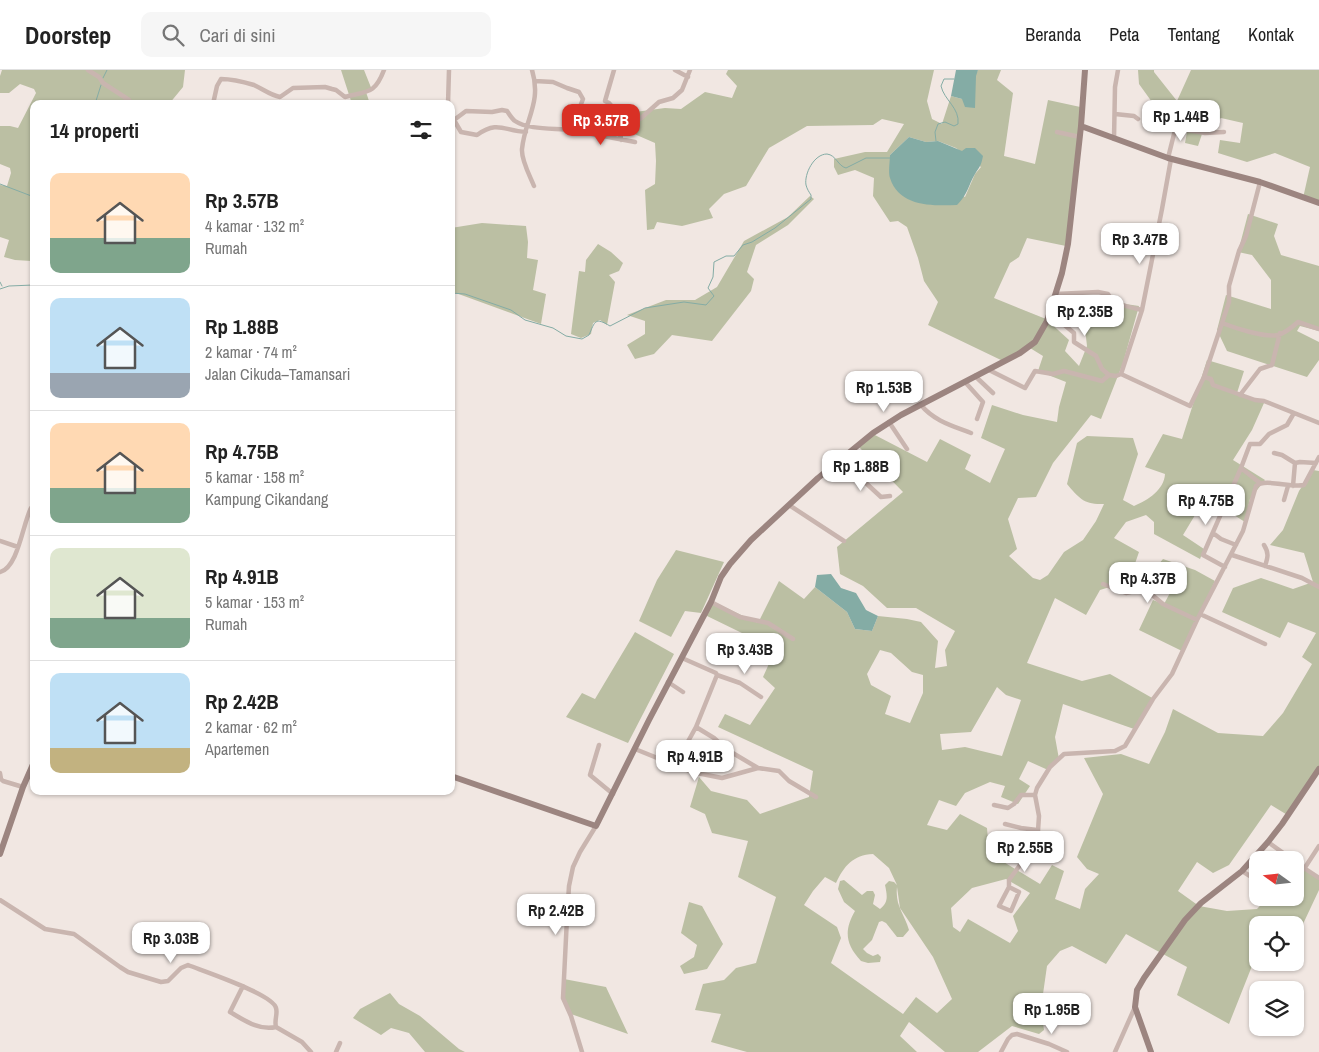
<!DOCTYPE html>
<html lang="id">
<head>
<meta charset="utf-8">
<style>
	:root { --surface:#fff; --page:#f6f6f6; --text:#222; --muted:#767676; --line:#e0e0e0; --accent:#d93025 }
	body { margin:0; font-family:"Archivo Narrow",sans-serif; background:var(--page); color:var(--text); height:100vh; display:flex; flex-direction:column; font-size:19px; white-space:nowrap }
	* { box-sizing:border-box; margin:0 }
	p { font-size:16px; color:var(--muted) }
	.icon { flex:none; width:28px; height:28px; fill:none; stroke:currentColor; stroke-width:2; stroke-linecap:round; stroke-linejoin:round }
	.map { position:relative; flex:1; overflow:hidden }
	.details { position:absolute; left:30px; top:30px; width:425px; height:695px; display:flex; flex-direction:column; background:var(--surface); border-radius:10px; box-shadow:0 1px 4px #0004 }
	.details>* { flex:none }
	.needle { width:32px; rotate:285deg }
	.controls { position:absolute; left:1249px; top:781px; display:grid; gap:10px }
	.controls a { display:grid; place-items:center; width:55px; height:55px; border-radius:10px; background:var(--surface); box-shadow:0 1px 4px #0004; font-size:25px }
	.price { position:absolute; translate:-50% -42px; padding:0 11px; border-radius:10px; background:#fff; color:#222; font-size:16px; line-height:32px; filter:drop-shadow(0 1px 2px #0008) }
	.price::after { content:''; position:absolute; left:50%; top:30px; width:15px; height:11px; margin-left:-8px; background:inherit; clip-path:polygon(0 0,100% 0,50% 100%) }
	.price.active { background:var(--accent); color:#fff }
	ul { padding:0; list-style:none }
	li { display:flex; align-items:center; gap:15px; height:125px; padding:0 20px }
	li+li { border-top:1px solid var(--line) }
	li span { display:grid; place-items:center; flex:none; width:140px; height:100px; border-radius:10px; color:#555 }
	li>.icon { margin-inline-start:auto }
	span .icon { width:60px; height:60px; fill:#fffc; stroke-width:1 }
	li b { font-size:21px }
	h2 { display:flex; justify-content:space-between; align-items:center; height:60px; padding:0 20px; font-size:21px }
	header { display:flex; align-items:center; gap:30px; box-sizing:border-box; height:70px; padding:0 25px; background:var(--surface); border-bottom:1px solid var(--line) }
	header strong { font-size:24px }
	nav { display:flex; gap:28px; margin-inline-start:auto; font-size:18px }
	.search { width:350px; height:45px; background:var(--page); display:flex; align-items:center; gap:12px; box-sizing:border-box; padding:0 18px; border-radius:10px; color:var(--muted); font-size:19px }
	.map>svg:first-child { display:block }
</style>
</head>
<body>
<header>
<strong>Doorstep</strong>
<div class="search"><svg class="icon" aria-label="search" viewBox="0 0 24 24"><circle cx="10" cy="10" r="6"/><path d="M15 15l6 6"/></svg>Cari di sini</div>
<nav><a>Beranda</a><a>Peta</a><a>Tentang</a><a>Kontak</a></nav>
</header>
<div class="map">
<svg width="1319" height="982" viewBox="0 0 1319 982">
	<rect width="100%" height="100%" fill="#f1e7e2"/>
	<!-- green -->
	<path fill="#bbbfa3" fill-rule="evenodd" d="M2,0H185L183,17L169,34H34V183L31,191L15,190L4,187L9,170L0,167V115L7,116L11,103L10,98L0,94V56H10L18,58L36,23L34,19L20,14L9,23H0V6Z
		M341,0H364L372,20L366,22L370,34H352Z
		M728,0H934L927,31L932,49L942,54L951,26L962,29L978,0H1001L997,10L1013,23L1004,86L1035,94L1048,30L1085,38L1066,176L1027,168L1019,187L1010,193L994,228L1046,249L1069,270L1065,281L1079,296L1087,276L1084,250L1092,229L1139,236L1123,293L1101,349L1091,345L1053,393L1036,427L1018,428L1008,449L1017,479L1009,486L1033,508L1040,510L1048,505L1064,482L1083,470L1096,451L1104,434C1084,435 1079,428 1067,414L1077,373L1087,366L1133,368L1138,384L1123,430L1134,436C1148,430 1164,420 1165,404L1145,397L1163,364L1182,369L1207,290L1244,301L1237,323L1264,333L1252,360L1233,390L1265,410L1250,429L1245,452L1226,440L1232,426L1212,417L1183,465L1204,479L1200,489L1154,464V452L1146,445L1126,452L1114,468L1139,482L1129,511L1100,520L1086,545L1055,528L1027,593L1082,611L1110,604L1154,629L1134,659L1063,634L1055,667L1059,689L1048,700L1028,691L1019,709L1030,716L1018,734L1001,727L1005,716L990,712L965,723L956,736L939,730L927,755L947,760L960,744L987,758L989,783L1040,814L1052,795L1064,801L1055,829L1080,839L1085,819L1099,804L1087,799L1077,787L1103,724L1084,688L1121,684L1149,694L1165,662L1173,639L1218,663L1263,666L1283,643L1312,594L1302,587L1316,563L1288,552L1280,568L1222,542L1233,518L1261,508L1293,519L1313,512L1304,483L1270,475L1283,460L1299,421L1313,400L1319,401V697L1289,746L1271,735L1229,795L1213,803L1197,792L1178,821L1199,836L1227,841L1257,839L1267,828H1295V791L1319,807V820L1295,871V855H1258V893L1252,896L1229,954L1177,925L1187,897L1126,864L1106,894L1072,876L1060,881L1047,896L1041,938L1044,960L1039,964L1012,956L978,982H945L909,952L900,966L917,982H747L711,972L721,944L695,940L703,914L724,910L736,898L756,893L776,827L738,807L748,771L712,763L705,744L690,737L699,707L711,721L747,730L760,744L809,727L813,701L718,657L725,644L750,655L775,618L763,607L772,587L760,580L741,576L746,565L705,545L712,531L758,553L779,511L804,529L815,517L847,542L855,559L872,561L878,546L907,549L921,552L938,571L935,598L947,596L945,580L955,561L916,538H887L863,516L840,504L837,477L903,422L857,375L871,363L927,392L940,369L971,385L965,399L990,413L1005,379L981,368L992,335L1023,345L1057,352L1059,337L1066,312L1038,301L1043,286L1030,278L1003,291L928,255L938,232L924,211L918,188L907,157L898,151L890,152L873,126L874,108L855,100L838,105L834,97V89L865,82H887L904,54L882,49L873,55L807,56L769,78L746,116L724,124L709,139L713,148L682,156L657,152L654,159L647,160L645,120L655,114L656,91L655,73L632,63L635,42L665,38L681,39L705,22L732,28L737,16L726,4ZM909,67L926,72L938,71L956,78L981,97L975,104L965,127L890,85ZM880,580L891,583L912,602L923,605V623L910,653L885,644L891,626L871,615L867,604ZM997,617L1006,625L1021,630L1002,686L965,677L942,680L940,664L971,662ZM873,784L889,798L897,815L894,812L889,811L885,815C887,825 889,832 880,839L873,834L875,825L873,821H867L862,825L844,810L840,811L838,819L844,832L855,841C844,860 845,874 861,891L868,893L880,892L881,887L878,884L873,886L867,883L863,879L872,870L879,852L882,851L886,853L897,867H903L909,860C904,843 895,836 897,817L900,838L933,887L952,929L937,943L916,927L903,944L831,893L841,868L837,857L804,835L813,821L825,807L836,813C844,796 853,785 873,784ZM1006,809L1030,823L1013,846L1018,861L1010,873L968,849L960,862L953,857L951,838L972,818Z
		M1138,0H1154V2L1177,31L1191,0H1319V134L1303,128L1310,97L1275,83L1247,92L1218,83L1220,70L1240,73L1243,53L1221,48L1203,61L1198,76L1185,73L1189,51L1157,39L1139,14Z
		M810,126L814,129L788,155L756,175L747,202L754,209L751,221L712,271L672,265L654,284L635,289L627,275L645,264V251L627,245L666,230H695L717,217L744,171L788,147Z
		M1248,144L1278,154L1274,166L1281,185L1319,196V261L1300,256L1297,261L1319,272V290L1307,307L1227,281L1217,260L1226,225L1271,239V210L1252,185L1238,182Z
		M482,153L526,156L528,172L527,188L538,190L533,220L546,224L541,254L453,222L451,223V158Z
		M598,174L611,182L623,193L619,201L609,205L615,212L607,255L600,250L593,253L591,264L581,268L571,264L579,201L585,202L586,190Z
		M676,480L724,492L701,543L685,541L671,567L639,551L657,510Z
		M1163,489L1195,500L1215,511L1182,581L1139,560L1153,530L1164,534L1171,521L1157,513L1147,520L1140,516Z
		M635,562L674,584L628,673L566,647L582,623L595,629Z
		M689,832L702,836L723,874L707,899L684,904L680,896L694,887L697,875L681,863Z
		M564,909L606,917L628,964L571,944L565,929Z
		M390,923L399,934L420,946L459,979L465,982H425L409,963L391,958L381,965L353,948L360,939Z"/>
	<!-- water -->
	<path fill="#84aca5" d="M956,0H978L976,6L975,38L965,37L962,29L951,26Z
		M909,67L926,72L938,71L962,81L966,78H975L983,86C981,96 980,96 975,104C968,116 968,124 957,135C933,136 899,137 890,108C888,102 890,91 890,85Z
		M831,504L841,518L856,523L866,540L878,546L872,561L855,559L847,542L815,517L817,505Z"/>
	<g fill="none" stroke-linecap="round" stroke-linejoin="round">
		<!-- stream -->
		<path stroke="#84aca5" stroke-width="1" d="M103,8L107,0
			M95,34L101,15
			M936,71L935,62L938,54L945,52L954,56L958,54C960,38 944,30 941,16L944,9H954
			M0,114L34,127
			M0,212L2,216
			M0,219L9,216L34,215
			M451,223L465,224L511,240L525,250L553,258L566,266L582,269L589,265C595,251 595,247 610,256L645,238L684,232L706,235L714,226L708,218L713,207L714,192L726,186H734L743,175L752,172L775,158L811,129V125C809,122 807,119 806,115C804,104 814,84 827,84C836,85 838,96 846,98L866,88H890"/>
		<!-- street -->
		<path stroke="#c9b5af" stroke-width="4.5" d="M88,0L99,7L103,13L129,30L130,34
			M532,0C542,32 525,49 522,79C521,90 530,106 534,116
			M614,0L605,31L609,33L619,45L640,49L659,32L673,28L682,20L690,0
			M675,0L688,7
			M213,34L217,16L221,9C232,9 244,12 254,15C263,19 270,25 280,27L293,18L325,17L332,19L336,20L345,27C368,21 375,24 384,0
			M448,34L449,0
			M1115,44L1134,46L1138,49
			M619,45L621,70
			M451,50H454L466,41L492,42L502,40L507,41C509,44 512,49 515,51C528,60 555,58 571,60L583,29L579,22L567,18L553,12L535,11
			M454,50L461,62L477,65C498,50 504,61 526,62
			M1175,58L1205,63L1224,62
			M571,60L635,72
			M1057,62L1080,67
			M1114,69L1115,17L1118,0
			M1168,88L1177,52
			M1056,224L1098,222L1108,224C1114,235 1130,237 1142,240
			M1050,243L1074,263V272L1096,286L1102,299L1109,305
			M1222,253C1235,258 1265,268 1278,265C1286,263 1292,257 1298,252L1319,259
			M989,300L1025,318L1035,301L1053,304L1064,301L1102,311L1109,305L1116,306L1121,304L1190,336L1204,307L1229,232V216L1239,181L1246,166L1260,112
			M1121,304L1142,240L1162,139L1171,89
			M975,306L993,323
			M1204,307L1211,309L1213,315L1255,330L1264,331L1319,353
			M965,312L983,332L977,349
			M1240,325L1260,299L1272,295L1280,263
			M921,335C934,351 953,356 971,363
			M889,352L907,379
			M1274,383L1282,385L1295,393L1300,392L1316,393
			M848,384L870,403
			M841,390L881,427L890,426
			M1260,413L1241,398L1250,374H1260L1269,364L1287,355L1294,343
			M1293,416L1295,393
			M1284,430L1288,416
			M789,435L844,471
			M1213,463L1221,469L1236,475
			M0,471L18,477
			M1264,475C1269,483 1268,487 1265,496
			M1232,485L1302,508L1319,517
			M1225,497L1203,485L1241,398
			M0,502C18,498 23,453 31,438H34
			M1103,514L1126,523L1139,520L1151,524L1163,534L1197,550
			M711,532L740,547L768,553L793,569
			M1200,544L1265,574
			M682,588L716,603L717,605L696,657L714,668L726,679L758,698
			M717,605L740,613L761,627
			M668,612L683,622
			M599,675L590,705L613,724
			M635,679L692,702L722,708L758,698L779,701L789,711L816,727
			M675,695L696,657
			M0,703L1,709L3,711L23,717
			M994,735L1008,738L1014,734L1021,725H1035
			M1005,754L1021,758L1037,760
			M1268,772L1293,790
			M1295,792L1319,808
			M1304,799L1319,776
			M1242,801L1258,811
			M1009,817L1019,822L1011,841L999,836L1009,817V810L1020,795L1037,776L1039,746L1035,725L1037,718L1050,697L1064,684L1115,681L1125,676L1153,629L1172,604L1197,550L1243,461L1256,416C1265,408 1290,418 1304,415L1319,387
			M0,830L45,859L74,864L120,897L128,902L161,912L168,911L181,898L188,895C203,901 273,924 276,938C278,944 274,950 276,957L302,972L311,982
			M243,916L230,942C244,950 259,961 276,957
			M336,982L340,973
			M582,982L571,946L563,928L567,848L569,816L573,797L580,782L596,756
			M1001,982L1008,969L1012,965L1017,964L1049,974L1067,982
			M1115,982L1135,937"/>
		<!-- secondary -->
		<path stroke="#9c8580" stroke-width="6" d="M1081,56L1085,0
			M451,706L596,756L649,650L711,532L721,507L730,494L751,470L818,408L873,363L901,345L1020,283L1035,272L1047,251L1062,203L1068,174L1081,56L1168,88L1260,112L1319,133
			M0,784L23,717L34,692
			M1151,982L1135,937L1137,920L1144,908L1185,850L1201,833L1242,801L1268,772L1282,754L1319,699"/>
	</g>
</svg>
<div class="controls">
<a><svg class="needle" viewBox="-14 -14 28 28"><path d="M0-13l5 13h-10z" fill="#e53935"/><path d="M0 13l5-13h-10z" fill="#767676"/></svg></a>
<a><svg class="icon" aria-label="locate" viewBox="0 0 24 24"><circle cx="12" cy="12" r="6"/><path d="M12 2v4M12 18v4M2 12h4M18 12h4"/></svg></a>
<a><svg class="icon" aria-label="layers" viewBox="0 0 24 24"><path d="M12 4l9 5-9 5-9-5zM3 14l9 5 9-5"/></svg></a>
</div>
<b class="price" style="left:1181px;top:72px">Rp 1.44B</b>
<b class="price active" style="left:601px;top:76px">Rp 3.57B</b>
<b class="price" style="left:1140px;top:195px">Rp 3.47B</b>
<b class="price" style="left:1085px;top:267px">Rp 2.35B</b>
<b class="price" style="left:884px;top:343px">Rp 1.53B</b>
<b class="price" style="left:861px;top:422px">Rp 1.88B</b>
<b class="price" style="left:1206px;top:456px">Rp 4.75B</b>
<b class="price" style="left:1148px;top:534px">Rp 4.37B</b>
<b class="price" style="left:745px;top:605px">Rp 3.43B</b>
<b class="price" style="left:695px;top:712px">Rp 4.91B</b>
<b class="price" style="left:1025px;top:803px">Rp 2.55B</b>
<b class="price" style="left:556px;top:866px">Rp 2.42B</b>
<b class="price" style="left:171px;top:894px">Rp 3.03B</b>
<b class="price" style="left:1052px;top:965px">Rp 1.95B</b>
<section class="details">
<h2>14 properti<svg class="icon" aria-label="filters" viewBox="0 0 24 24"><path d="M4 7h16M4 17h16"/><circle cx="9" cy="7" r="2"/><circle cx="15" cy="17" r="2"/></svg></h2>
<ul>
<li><span style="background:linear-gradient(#ffd9b3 65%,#7fa58c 0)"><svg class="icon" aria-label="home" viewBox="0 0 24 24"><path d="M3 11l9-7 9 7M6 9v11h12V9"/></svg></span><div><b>Rp 3.57B</b><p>4 kamar · 132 m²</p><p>Rumah</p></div></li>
<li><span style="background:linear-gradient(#bfe0f5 75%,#9aa5b1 0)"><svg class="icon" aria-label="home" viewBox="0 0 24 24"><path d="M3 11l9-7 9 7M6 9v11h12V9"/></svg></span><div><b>Rp 1.88B</b><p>2 kamar · 74 m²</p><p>Jalan Cikuda–Tamansari</p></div></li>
<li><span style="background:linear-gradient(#ffd9b3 65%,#7fa58c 0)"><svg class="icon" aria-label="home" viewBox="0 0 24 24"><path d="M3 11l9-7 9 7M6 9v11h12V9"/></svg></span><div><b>Rp 4.75B</b><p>5 kamar · 158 m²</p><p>Kampung Cikandang</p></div></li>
<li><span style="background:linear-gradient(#dfe7d0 70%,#7fa58c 0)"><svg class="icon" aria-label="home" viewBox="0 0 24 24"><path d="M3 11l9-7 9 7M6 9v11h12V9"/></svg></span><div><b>Rp 4.91B</b><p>5 kamar · 153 m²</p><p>Rumah</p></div></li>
<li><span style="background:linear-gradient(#bfe0f5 75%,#c2b280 0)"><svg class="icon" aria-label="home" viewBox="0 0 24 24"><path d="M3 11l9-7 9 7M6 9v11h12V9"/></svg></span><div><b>Rp 2.42B</b><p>2 kamar · 62 m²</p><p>Apartemen</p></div></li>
</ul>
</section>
</div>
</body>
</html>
